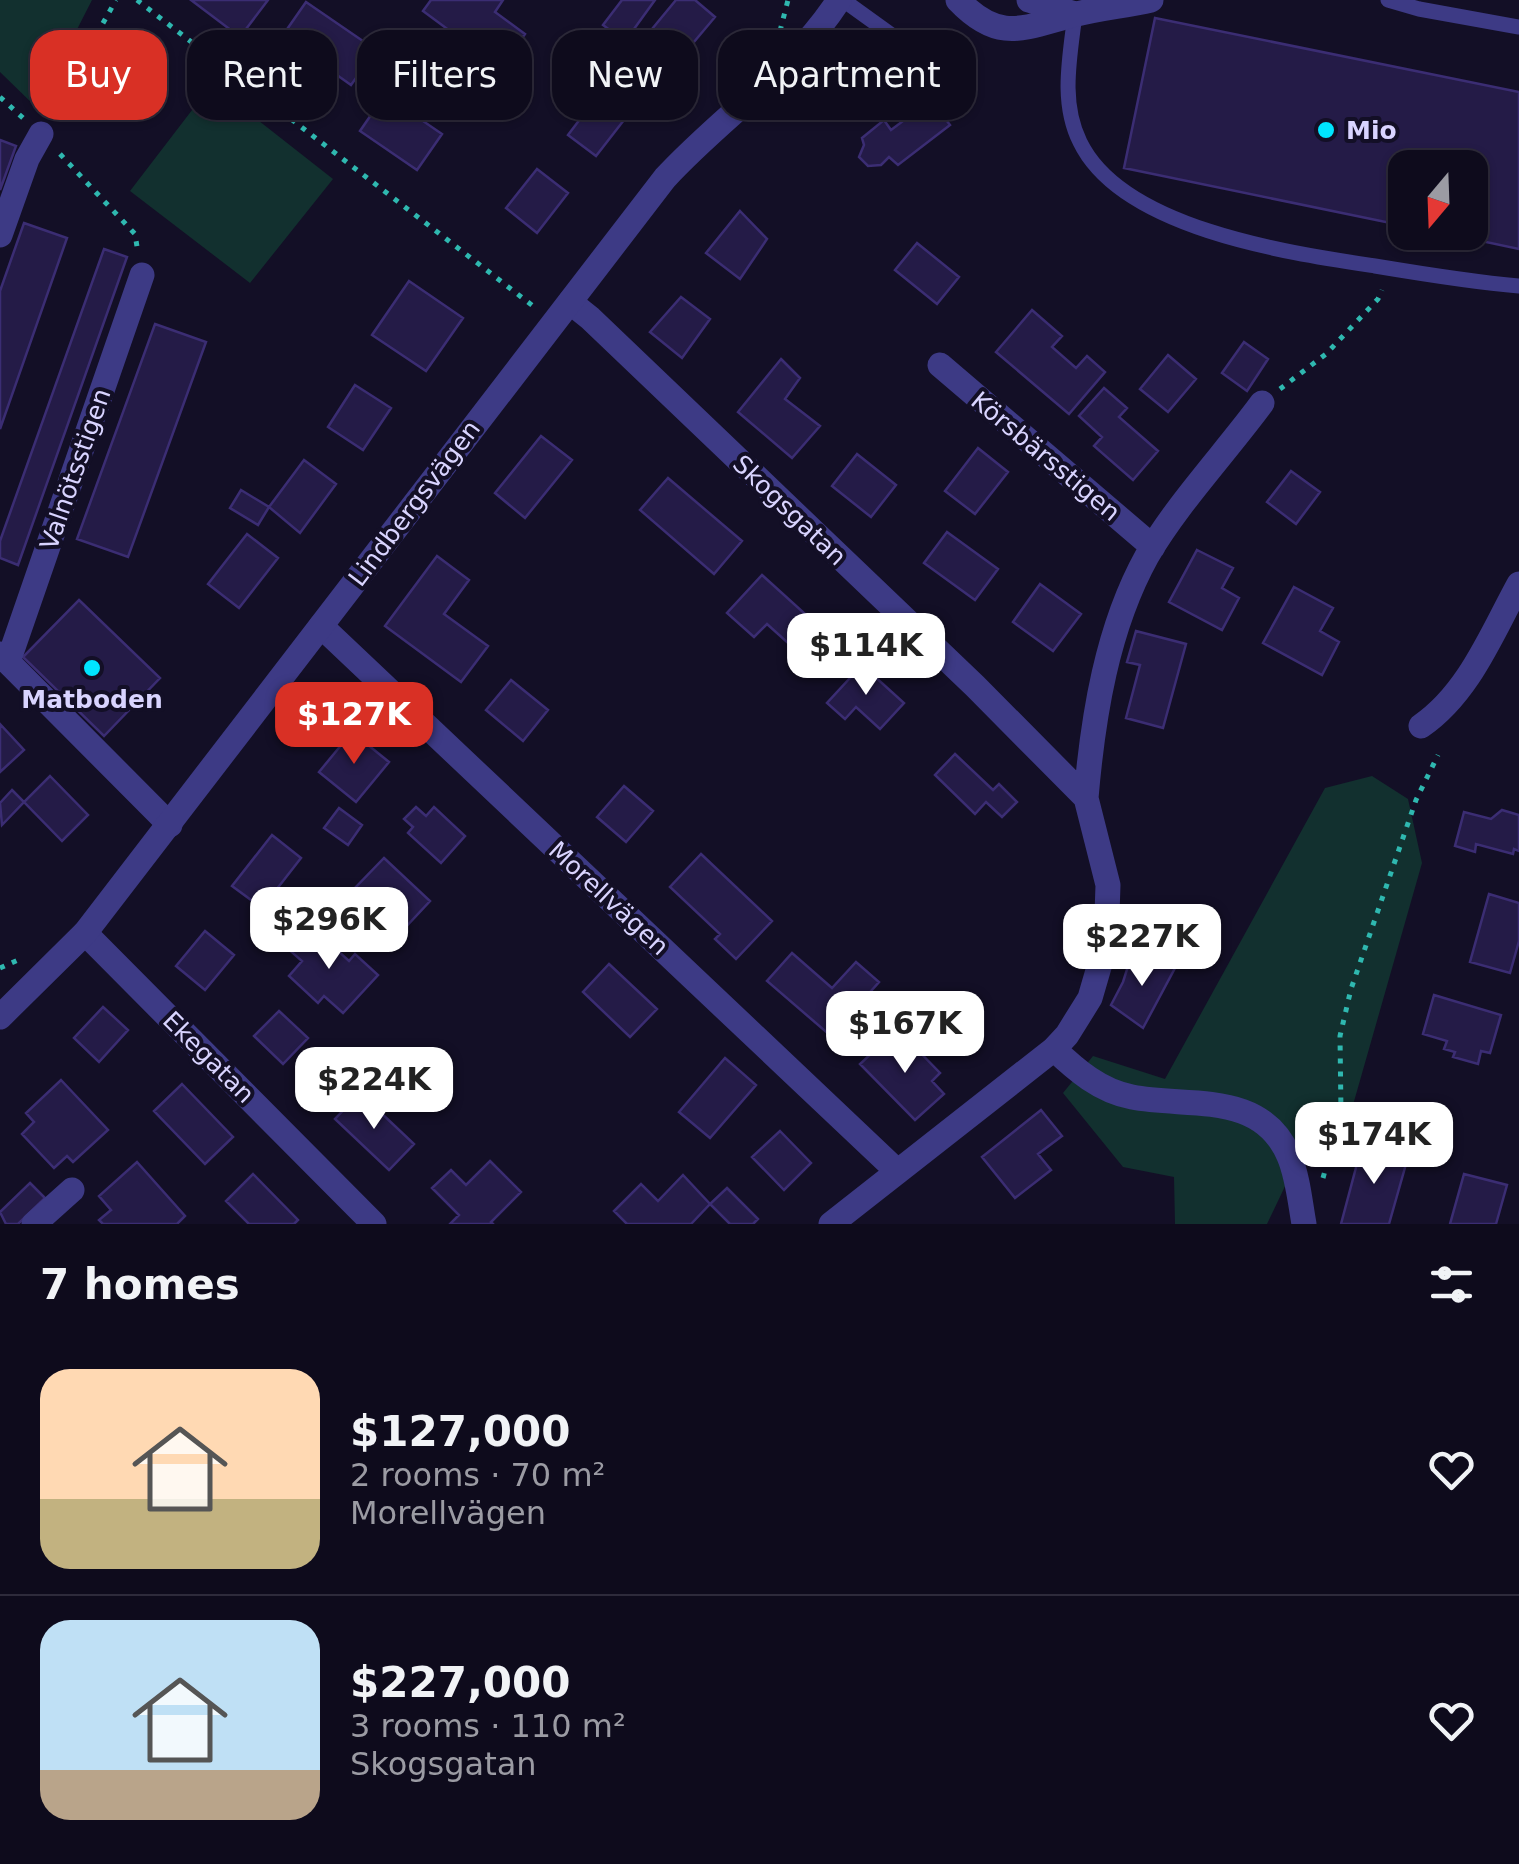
<!DOCTYPE html>
<html lang="en">
<head>
<meta charset="utf-8">
<style>
	:root { --surface:#0e0b1c; --page:#1c1929; --text:#f1f3f6; --muted:#9b9ba3; --line:#2e2b3b; --accent:#d93025 }
	body { margin:0; font-family:"DejaVu Sans",sans-serif; background:var(--page); color:var(--text); height:100vh; display:flex; flex-direction:column; font-size:38px; white-space:nowrap }
	* { box-sizing:border-box; margin:0 }
	p { font-size:32px; color:var(--muted) }
	.icon { flex:none; width:55px; height:55px; fill:none; stroke:currentColor; stroke-width:2; stroke-linecap:round; stroke-linejoin:round }
	.map { position:relative; height:1224px; overflow:hidden }
	.details { display:flex; flex-direction:column; background:var(--surface); flex:1 }
	.details>* { flex:none }
	.banner { position:absolute; left:30px; top:30px; width:1000px; height:90px; display:flex; gap:20px }
	.needle { width:65px; rotate:199deg }
	.fabs { position:absolute; left:1388px; top:150px; display:grid; gap:20px }
	.fabs a { display:grid; place-items:center; width:100px; height:100px; border-radius:20px; background:var(--surface); box-shadow:0 2px 8px #0004,0 0 0 2px var(--line); font-size:50px }
	.price { position:absolute; translate:-50% -85px; padding:0 22px; border-radius:20px; background:#fff; color:#222; font-size:32px; line-height:65px; filter:drop-shadow(0 2px 5px #0008) }
	.price::after { content:''; position:absolute; left:50%; top:60px; width:30px; height:22px; margin-left:-15px; background:inherit; clip-path:polygon(0 0,100% 0,50% 100%) }
	.price.active { background:var(--accent); color:#fff }
	ul { padding:0; list-style:none }
	li { display:flex; align-items:center; gap:30px; height:250px; padding:0 40px }
	li+li { border-top:2px solid var(--line) }
	li span { display:grid; place-items:center; flex:none; width:280px; height:200px; border-radius:30px; color:#555 }
	li>.icon { margin-inline-start:auto }
	span .icon { width:120px; height:120px; fill:#fffc; stroke-width:1 }
	li b { font-size:42px }
	h2 { display:flex; justify-content:space-between; align-items:center; height:120px; padding:0 40px; font-size:42px }
	.tag { padding:0 35px; border-radius:30px; background:var(--surface); box-shadow:0 2px 8px #0004,0 0 0 2px var(--line); font-size:35px; line-height:90px }
	.tag.active { background:var(--accent); color:#fff }
	.map>svg:first-child { display:block }
</style>
</head>
<body>
<div class="map">
<svg width="1519" height="1224" viewBox="0 0 1519 1224">
	<rect width="100%" height="100%" fill="#130f26"/>
	<!-- green -->
	<path fill="#12302f" d="M0,0H92L37,108L0,72Z
		M212,84L333,179L250,283L130,191Z
		M1372,776L1408,799L1422,863L1347,1126L1299,1157L1267,1224H1175L1174,1177L1123,1167L1063,1093L1093,1056L1165,1079L1325,788Z"/>
	<!-- building -->
	<path fill="#241b47" stroke="#3b2d73" stroke-width="2.5" d="M191,0H268L240,37Z
		M431,0H503L495,12L525,34L500,68L423,11Z
		M622,0H655L634,29L655,45L646,57L603,25Z
		M676,0H695L715,17L683,55L652,29Z
		M306,2L376,50L351,85L320,63L305,85L267,58Z
		M1155,18L1519,92V249L1439,232H1470V168H1405V226L1124,168Z
		M408,61L446,88L423,121L442,134L417,170L360,131Z
		M610,95L631,111L596,156L568,135L590,106L598,112Z
		M931,100L950,125L898,165L889,157L881,165L868,166L859,157L864,145L862,138L884,120L891,130Z
		M0,140L16,146L0,190Z
		M537,169L568,193L537,233L506,208Z
		M740,211L767,239L740,279L706,253Z
		M24,223L67,238L0,429V291Z
		M917,243L959,277L937,304L895,270Z
		M104,249L127,257L18,565L0,558V541Z
		M409,281L463,318L426,371L372,335Z
		M681,297L710,319L682,358L650,332Z
		M1032,310L1062,336L1052,347L1076,368L1087,356L1105,372L1069,414L996,352Z
		M155,324L206,342L128,557L77,539Z
		M1244,342L1268,359L1247,391L1222,373Z
		M1168,355L1196,379L1168,412L1140,389Z
		M781,359L800,378L785,399L820,426L792,458L738,412Z
		M355,385L391,408L363,450L328,427Z
		M1104,388L1127,408L1119,417L1158,451L1133,480L1094,446L1102,437L1079,416Z
		M541,436L572,460L525,518L495,493Z
		M978,448L1008,472L975,514L945,491Z
		M857,454L896,485L871,517L832,486Z
		M304,460L336,484L300,533L269,507Z
		M1291,471L1320,492L1296,524L1267,502Z
		M668,478L742,541L714,574L640,510Z
		M241,490L269,507L258,525L230,508Z
		M947,532L998,569L975,600L924,563Z
		M247,534L278,558L239,608L208,584Z
		M1197,550L1233,568L1222,588L1239,598L1222,630L1169,602Z
		M437,556L469,580L444,614L488,646L461,682L385,626Z
		M762,575L825,632L809,650L794,636L788,643L767,624L754,637L727,613Z
		M1040,584L1081,614L1053,651L1013,622Z
		M1294,587L1333,608L1320,631L1339,642L1322,675L1263,643Z
		M79,600L160,678L104,736L23,657Z
		M1136,631L1186,644L1163,728L1126,718L1140,665L1127,662Z
		M862,665L904,703L880,729L856,707L845,719L827,703Z
		M511,680L548,710L523,741L486,710Z
		M0,724L24,750L0,772Z
		M352,732L389,762L356,802L319,772Z
		M955,754L993,790L999,784L1017,802L1002,817L986,802L975,814L935,775Z
		M50,776L88,815L62,841L24,802Z
		M624,786L653,811L626,842L597,817Z
		M12,790L24,802L2,825L0,803Z
		M416,807L426,816L434,807L465,836L441,863L408,833L413,827L404,819Z
		M339,808L362,825L348,845L324,828Z
		M1502,810L1519,815V851L1514,849L1513,854L1476,844L1475,852L1455,846L1464,812L1491,819Z
		M272,835L301,858L262,908L232,886Z
		M701,854L772,921L736,959L715,939L720,934L670,887Z
		M384,858L430,901L402,931L355,888Z
		M1489,894L1519,903V941L1510,973L1470,962Z
		M302,929L318,944L326,940L349,961L355,954L378,975L343,1013L324,996L318,1003L289,976L302,961L286,947Z
		M205,931L234,955L205,990L176,966Z
		M792,953L832,988L856,962L879,982L831,1036L767,981Z
		M1131,957L1175,968L1143,1028L1111,1005L1123,982Z
		M609,964L657,1009L630,1037L583,992Z
		M1434,995L1501,1015L1490,1053L1481,1051L1478,1064L1453,1057L1455,1052L1444,1049L1447,1041L1423,1034Z
		M103,1007L128,1030L99,1062L74,1038Z
		M279,1011L308,1038L283,1064L254,1036Z
		M905,1037L940,1073L932,1081L944,1094L915,1120L860,1064L887,1039L895,1046Z
		M725,1058L756,1085L710,1138L679,1112Z
		M61,1080L108,1130L73,1162L67,1156L54,1168L22,1134L34,1122L26,1113Z
		M182,1084L233,1137L205,1164L154,1111Z
		M360,1093L414,1144L389,1170L335,1119Z
		M1041,1110L1062,1136L1038,1154L1051,1170L1015,1198L982,1157Z
		M780,1131L811,1163L784,1190L752,1157Z
		M1362,1145L1408,1157L1389,1224H1341Z
		M490,1161L521,1192L491,1222L493,1224H450L459,1215L432,1188L451,1170L466,1185Z
		M137,1162L185,1216L177,1224H103L99,1220L111,1210L99,1196Z
		M253,1174L298,1220L294,1224H249L226,1201Z
		M1464,1174L1507,1185L1496,1224H1450Z
		M683,1175L710,1204L691,1224H627L614,1211L641,1184L658,1201Z
		M30,1183L45,1198L18,1224H6L0,1212Z
		M727,1188L758,1219L753,1224H730L710,1204Z"/>
	<g fill="none" stroke-linecap="round" stroke-linejoin="round">
		<!-- path -->
		<path stroke="#2fb8b0" stroke-width="5" stroke-dasharray="5 8" stroke-linecap="butt" d="M137,0L533,306
			M780,31L788,0
			M0,97L23,118
			M789,101L837,69L879,49
			M52,114L116,0
			M60,154L135,234L138,253
			M1280,389L1326,354L1378,299L1382,290
			M0,968L18,960
			M1323,1178L1341,1113L1340,1036L1351,989L1416,800L1438,755"/>
		<!-- service -->
		<path stroke="#3d3a85" stroke-width="15" d="M843,0L950,77
			M1388,0L1419,9L1519,27
			M1075,14C1070,57 1060,102 1080,142C1122,229 1289,253 1375,266C1423,274 1471,282 1519,286"/>
		<!-- minor -->
		<path stroke="#3d3a85" stroke-width="25" d="M958,0C999,43 1023,28 1073,15C1098,8 1125,6 1151,0
			M1029,0L1075,14
			M0,235L27,159L41,134
			M570,302L590,318L975,686L1086,798L1108,885L1106,943L1090,998L1067,1035L1054,1049L831,1224
			M940,365L1153,547
			M321,626L897,1171
			M0,654L170,825
			M8,662L142,275
			M1421,726C1469,693 1492,633 1519,584
			M1086,798C1093,716 1107,628 1147,556C1177,504 1226,452 1262,403
			M85,933L374,1224
			M1054,1049C1076,1070 1100,1091 1132,1097C1189,1108 1261,1090 1289,1156C1298,1177 1300,1202 1304,1224
			M34,1224L72,1190"/>
		<!-- tertiary -->
		<path stroke="#3d3a85" stroke-width="25" d="M0,1017L85,933L665,178C722,116 793,71 839,0"/>
	</g>
	<!-- markers -->
	<g fill="#00e5ff" stroke="#130f26" stroke-width="4">
		<circle cx="1326" cy="130" r="10"/>
		<circle cx="92" cy="668" r="10"/>
	</g>
	<g text-anchor="middle" stroke-width="8" stroke-linejoin="round" paint-order="stroke">
		<!-- poi labels -->
		<g font-size="25" font-weight="bold" fill="#d9d4ff" stroke="#130f26" text-anchor="start">
			<text x="1346" y="139">Mio</text>
			<text x="92" y="708" text-anchor="middle">Matboden</text>
		</g>
		<!-- street labels -->
		<g font-size="25" fill="#d9d4ff" stroke="#130f26">
			<text transform="translate(1046 456) rotate(40)" y="9">Körsbärsstigen</text>
			<text transform="translate(75 469) rotate(-71)" y="9">Valnötsstigen</text>
			<text transform="translate(414 503) rotate(-53)" y="9">Lindbergsvägen</text>
			<text transform="translate(790 510) rotate(44)" y="9">Skogsgatan</text>
			<text transform="translate(609 898) rotate(43)" y="9">Morellvägen</text>
			<text transform="translate(209 1057) rotate(45)" y="9">Ekegatan</text>
		</g>
	</g>
</svg>
<div class="fabs">
<a><svg class="needle" viewBox="-14 -14 28 28"><path d="M0-13l5 13h-10z" fill="#e53935"/><path d="M0 13l5-13h-10z" fill="#9b9ba3"/></svg></a>
</div>
<b class="price" style="left:866px;top:698px">$114K</b>
<b class="price active" style="left:354px;top:767px">$127K</b>
<b class="price" style="left:329px;top:972px">$296K</b>
<b class="price" style="left:1142px;top:989px">$227K</b>
<b class="price" style="left:905px;top:1076px">$167K</b>
<b class="price" style="left:374px;top:1132px">$224K</b>
<b class="price" style="left:1374px;top:1187px">$174K</b>
<div class="banner">
<a class="tag active">Buy</a>
<a class="tag">Rent</a>
<a class="tag">Filters</a>
<a class="tag">New</a>
<a class="tag">Apartment</a>
</div>
</div>
<section class="details">
<h2>7 homes<svg class="icon" aria-label="filters" viewBox="0 0 24 24"><path d="M4 7h16M4 17h16"/><circle cx="9" cy="7" r="2"/><circle cx="15" cy="17" r="2"/></svg></h2>
<ul>
<li><span style="background:linear-gradient(#ffd9b3 65%,#c2b280 0)"><svg class="icon" aria-label="home" viewBox="0 0 24 24"><path d="M3 11l9-7 9 7M6 9v11h12V9"/></svg></span><div><b>$127,000</b><p>2 rooms · 70 m²</p><p>Morellvägen</p></div><svg class="icon" aria-label="heart" viewBox="0 0 24 24"><path d="M12 20l-8-8c-3-5 5-10 8-4 3-6 11-1 8 4z"/></svg></li>
<li><span style="background:linear-gradient(#bfe0f5 75%,#b9a48a 0)"><svg class="icon" aria-label="home" viewBox="0 0 24 24"><path d="M3 11l9-7 9 7M6 9v11h12V9"/></svg></span><div><b>$227,000</b><p>3 rooms · 110 m²</p><p>Skogsgatan</p></div><svg class="icon" aria-label="heart" viewBox="0 0 24 24"><path d="M12 20l-8-8c-3-5 5-10 8-4 3-6 11-1 8 4z"/></svg></li>
</ul>
</section>
</body>
</html>
